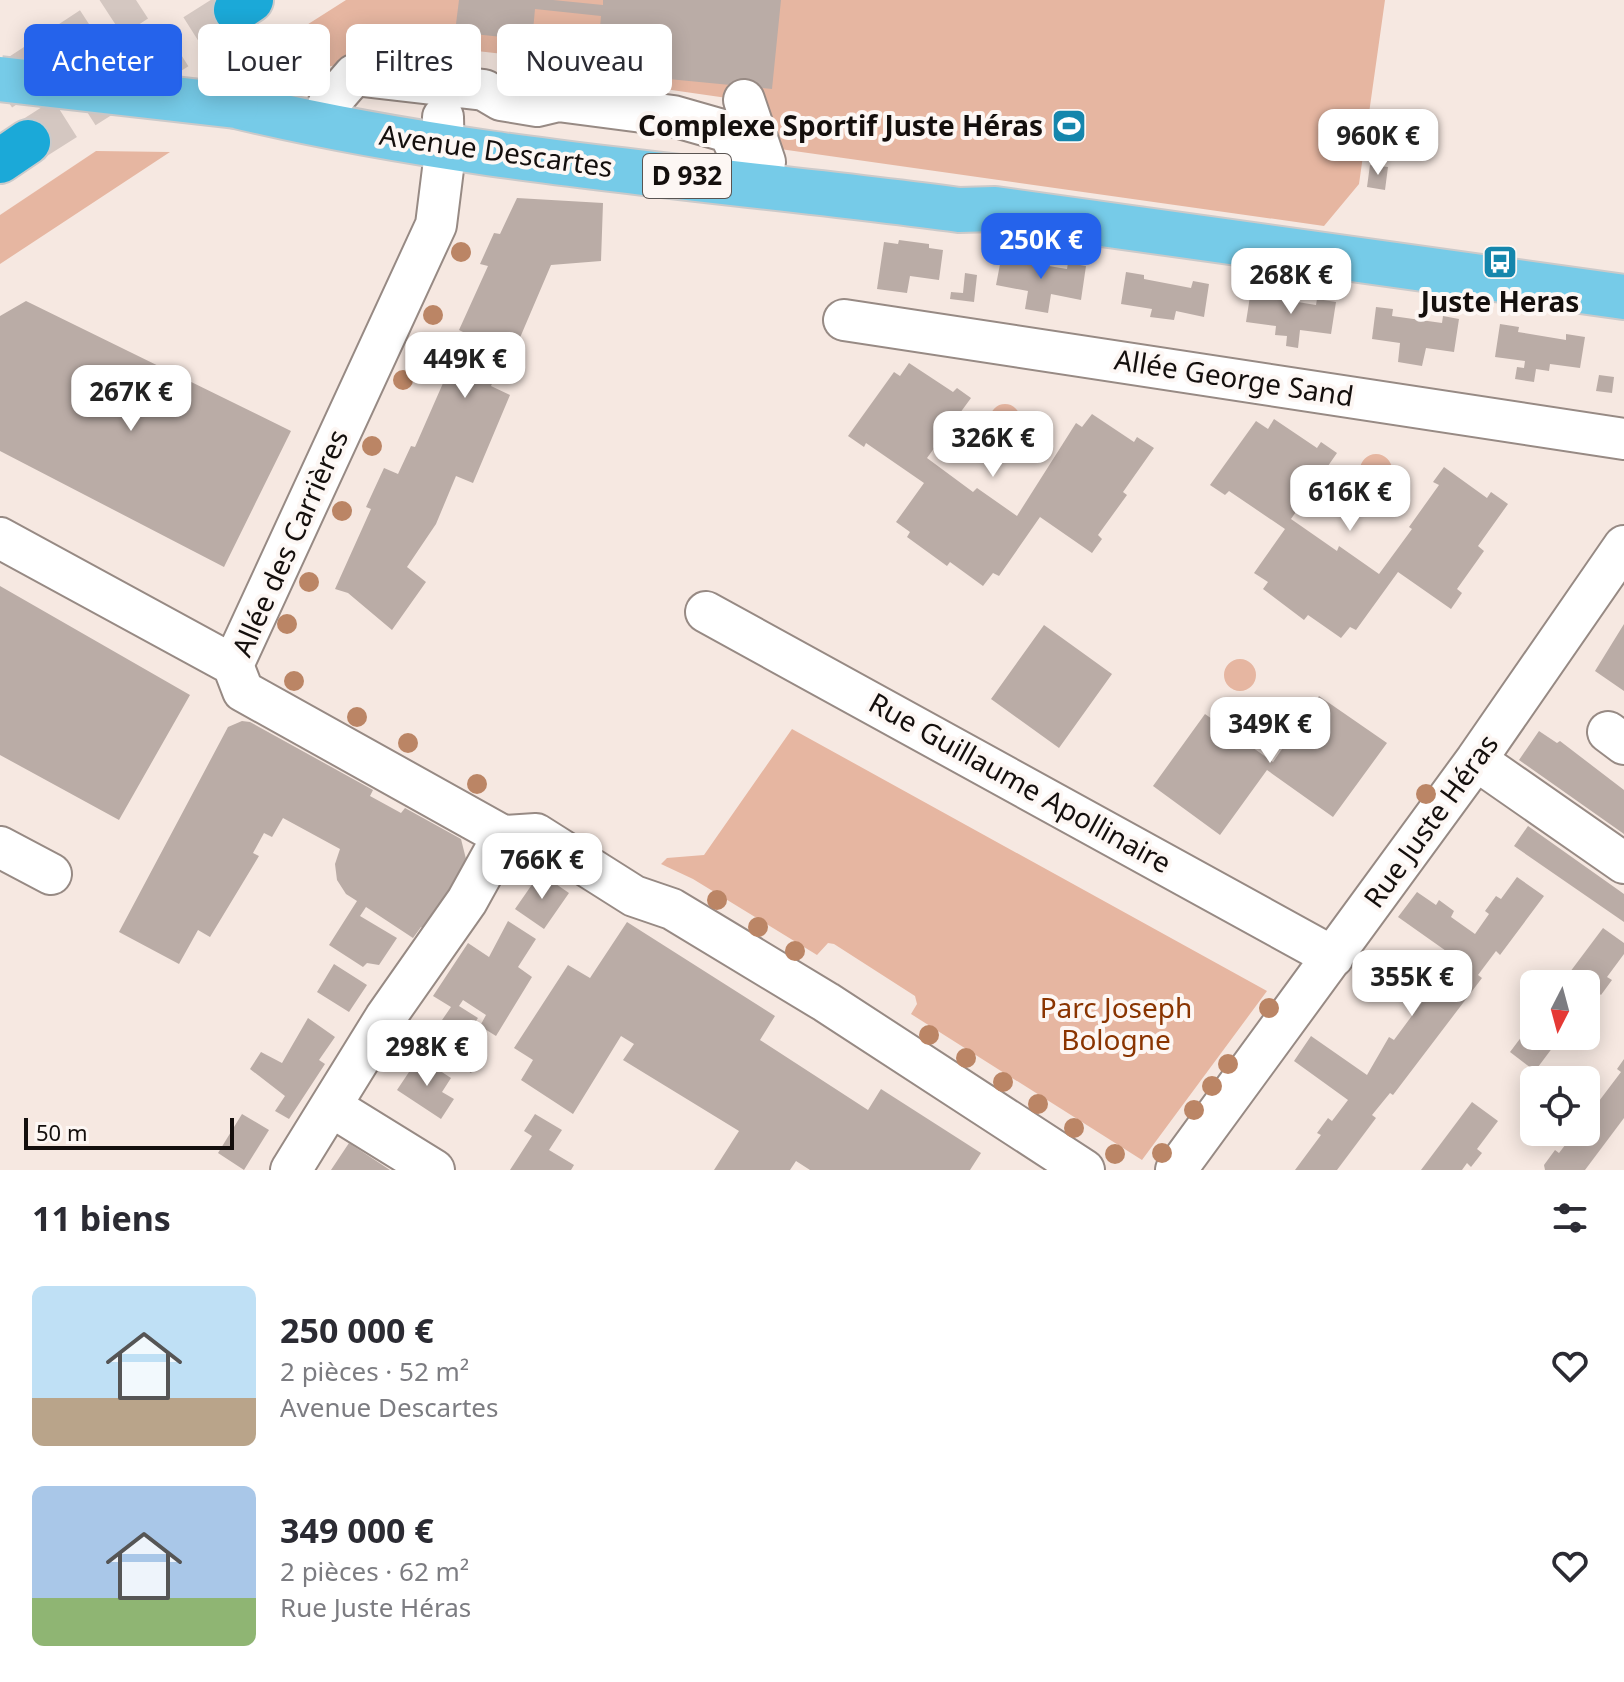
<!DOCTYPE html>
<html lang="fr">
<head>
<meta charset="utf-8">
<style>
	:root { --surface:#fff; --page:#f2f2f3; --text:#2b2b33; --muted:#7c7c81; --accent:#2563eb }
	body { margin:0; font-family:"Noto Sans",sans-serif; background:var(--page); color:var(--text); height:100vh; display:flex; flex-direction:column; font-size:30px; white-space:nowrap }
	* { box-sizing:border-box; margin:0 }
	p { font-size:26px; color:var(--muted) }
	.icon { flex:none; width:44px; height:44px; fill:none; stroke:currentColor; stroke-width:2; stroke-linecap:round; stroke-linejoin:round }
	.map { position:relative; height:1170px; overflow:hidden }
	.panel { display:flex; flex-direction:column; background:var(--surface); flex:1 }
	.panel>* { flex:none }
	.top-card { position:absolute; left:24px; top:24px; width:800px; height:72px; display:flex; gap:16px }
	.needle { width:52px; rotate:186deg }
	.controls { position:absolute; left:1520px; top:970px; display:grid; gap:16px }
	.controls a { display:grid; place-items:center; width:80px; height:80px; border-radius:12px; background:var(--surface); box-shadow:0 4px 20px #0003; font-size:40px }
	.scale { position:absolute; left:24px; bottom:20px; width:210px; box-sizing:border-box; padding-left:8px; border:4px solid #140f0d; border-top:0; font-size:22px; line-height:28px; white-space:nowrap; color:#140f0d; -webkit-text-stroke:6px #fdf7f4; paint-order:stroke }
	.price { position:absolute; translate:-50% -68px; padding:0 18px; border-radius:16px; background:#fff; color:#222; font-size:26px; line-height:52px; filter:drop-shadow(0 2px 4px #0008) }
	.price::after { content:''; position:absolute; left:50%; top:48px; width:24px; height:18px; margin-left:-12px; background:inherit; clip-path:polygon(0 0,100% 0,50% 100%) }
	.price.on { background:var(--accent); color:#fff }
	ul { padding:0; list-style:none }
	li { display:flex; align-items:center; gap:24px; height:200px; padding:0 32px }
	li span { display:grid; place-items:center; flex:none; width:224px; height:160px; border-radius:12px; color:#555 }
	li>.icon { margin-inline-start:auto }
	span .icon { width:96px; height:96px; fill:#fffc; stroke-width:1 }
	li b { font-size:34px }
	h2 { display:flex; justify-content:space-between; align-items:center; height:96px; padding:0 32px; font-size:34px }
	.tag { padding:0 28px; border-radius:12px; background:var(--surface); box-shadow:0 4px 20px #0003; font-size:28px; line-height:72px }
	.tag.on { background:var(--accent); color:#fff }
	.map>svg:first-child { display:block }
</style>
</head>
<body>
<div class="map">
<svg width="1624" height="1170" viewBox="0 0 1624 1170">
	<rect width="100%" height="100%" fill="#f6e8e1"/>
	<!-- green -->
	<path fill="#e6b6a1" d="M346,0H1385L1359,184L1324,226L780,149L762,103L560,74L556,60L353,37L349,64L269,73L258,56Z
		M96,151L170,152L0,264V215Z
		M990 419a15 15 0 1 1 30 0a15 15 0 1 1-30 0Z
		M1360 470a16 16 0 1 1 32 0a16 16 0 1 1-32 0Z
		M1224 675a16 16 0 1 1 32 0a16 16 0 1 1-32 0Z
		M792,729L1267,991L1142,1160L911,1014L917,1004L915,996L834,944L828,943L817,955L693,879L661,864L667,858L704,855Z"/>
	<!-- building -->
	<path fill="#baaca6" d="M459,0H553L603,5V0H781L772,89L596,72L601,16L535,9L533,31L503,28L502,37L455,32Z
		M1370,165L1388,167L1385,190L1367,187Z
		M517,198L603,203L601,261L551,265L519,340L511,336L491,386L510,395L473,483L456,476L436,524L407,567L426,582L392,630L348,593L335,589L371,509L366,507L384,468L398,474L411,446L415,447L465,333L459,330L488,266L480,264L494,233L500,234Z
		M899,240L929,244V248L943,250L939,280L910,276L907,293L877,289L884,242L898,244Z
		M1002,254L1019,257L1018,261L1067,269L1068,263L1086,266L1081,300L1051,294L1048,313L1025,309L1028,291L996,285Z
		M1126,272L1144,275V279L1191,288L1193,281L1209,284L1204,317L1176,311L1174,320L1150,317L1152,309L1121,304Z
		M965,273L977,275L974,302L950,299L951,292L963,293Z
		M1251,290L1268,292L1267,297L1316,305L1317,299L1336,302L1331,334L1300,330L1298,348L1286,346L1287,336L1275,335L1276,326L1246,322Z
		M26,301L291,431L224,567L0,451V316Z
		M1376,307L1393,309L1392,316L1442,323L1443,316L1459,319L1454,352L1426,348L1422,366L1398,362L1400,343L1372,339Z
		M1500,324L1519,327L1518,332L1566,340V334L1585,337L1580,368L1550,364L1549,371L1536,369L1534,382L1515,379L1517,367L1524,368L1525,361L1495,357Z
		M909,363L953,392L957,388L971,398L927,458L973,492L977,488L1017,516L1076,423L1082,427L1092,414L1134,442L1137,437L1154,448L1123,492L1127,495L1098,535L1102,539L1092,553L1040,517L999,576L993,573L983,586L950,562L947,566L907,537L910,532L896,522L924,483L866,443L864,447L848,436L894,372L900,376Z
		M1599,375L1614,377L1612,393L1596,391Z
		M1274,419L1317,448L1321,442L1337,453L1291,519L1337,551L1339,546L1379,574L1412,529L1409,527L1439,485L1433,482L1444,467L1487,498L1491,492L1508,504L1478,546L1484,551L1457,589L1462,593L1451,609L1398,572L1356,630L1350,627L1341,638L1308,615L1304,620L1263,589L1268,582L1254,573L1285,529L1229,491L1225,495L1210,485L1256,421L1268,429Z
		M0,586L190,695L119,820L0,755Z
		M1624,624V691L1595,671Z
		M1044,625L1112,674L1059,748L991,699Z
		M1319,696L1387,743L1333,817L1267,770L1220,835L1153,786L1205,714L1273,762Z
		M242,721L250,722L373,790L370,796L401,813L405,808L461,839L468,867L427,930L421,927L413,938L366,907L360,916L397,938L379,965L367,963L363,967L329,945L357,901L346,894L337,880L335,864L340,849L283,818L272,837L264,833L253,853L259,856L210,937L198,930L179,964L119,932L228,727Z
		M1539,731L1557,743L1560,741L1624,790V834L1519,760Z
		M1528,826L1624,894V922L1514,846Z
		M540,873L569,893L544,929L515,909Z
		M1517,877L1544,896L1500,955L1496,951L1478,975L1482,978L1393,1095L1390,1093L1372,1115L1376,1118L1337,1170H1295L1321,1135L1317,1133L1328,1118L1332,1121L1348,1100L1294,1061L1311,1036L1367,1075L1389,1037L1394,1040L1428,994L1424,991L1435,977L1440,980L1456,958L1398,917L1417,892L1436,905L1439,900L1454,911L1451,917L1475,934L1489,914L1485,911L1496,896L1501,899Z
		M508,921L536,939L518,967L532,977L496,1036L480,1026L486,1015L463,1000L459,1006L478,1018L455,1051L431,1036L451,1007L433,996L468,943L489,957Z
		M627,922L775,1016L760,1040L868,1110L881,1089L981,1153L970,1170H810L796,1161L790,1170H714L739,1131L623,1060L634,1044L621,1036L573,1114L521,1080L533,1060L514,1048L568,965L590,978Z
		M1603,928L1624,943V954L1607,977L1612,980L1601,995L1596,991L1586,1004V984H1561Z
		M334,964L367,985L349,1012L317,992Z
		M308,1018L335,1037L319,1060L325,1064L289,1119L275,1111L285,1096L250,1069L261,1052L282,1063Z
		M1534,1020V1036H1568L1561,1046L1556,1043L1535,1071L1510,1052Z
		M464,1054L478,1063L471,1073L457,1064Z
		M419,1057L451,1078L442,1092L454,1099L441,1119L397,1090Z
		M1624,1059V1118L1585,1170H1545L1544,1165L1555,1150L1559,1153L1575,1132H1586V1109L1591,1102L1596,1105L1621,1072L1617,1069Z
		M1472,1102L1498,1121L1477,1149L1482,1153L1471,1167L1467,1163L1462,1170H1421Z
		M242,1114L269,1130L244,1170L218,1153Z
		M535,1114L562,1130L549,1150L574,1165L571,1170H510L532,1136L524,1131Z
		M349,1143L390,1170H331Z"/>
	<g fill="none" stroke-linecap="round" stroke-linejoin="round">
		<!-- highway-tunnel -->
		<path stroke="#d4c7c1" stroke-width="44" stroke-dasharray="44 22" stroke-linecap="butt" d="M0,89L136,0
			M28,142L236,10"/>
		<!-- minor casing -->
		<g stroke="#978a84" stroke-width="44">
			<path id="minor" d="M744,100L765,162
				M328,105L354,75L484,90L501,100L537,106L558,101L673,116L729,132L743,162
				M443,117L444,161L436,225L233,665L243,691L503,836
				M844,320L1624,439
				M0,538L233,665
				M706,612L1333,957
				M1608,732L1624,744
				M1476,760L1624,863
				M503,836L536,834L634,896L672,909L826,1002L1084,1170
				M0,847L51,874
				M332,1107L434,1170
				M291,1170L385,1018L467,901L503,836
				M1176,1170L1476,760L1624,546"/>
		</g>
		<!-- major casing -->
		<g stroke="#cbcaca" stroke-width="48">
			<path id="major" d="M236,106C473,163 719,178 959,210L995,209L1624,297"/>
		</g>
		<!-- highway casing -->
		<g stroke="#cbcaca" stroke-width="48">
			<path id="highway" d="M236,10L251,0
				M0,161L28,142"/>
		</g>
		<!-- minor -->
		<use href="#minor" stroke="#fff" stroke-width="40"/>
		<!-- major -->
		<use href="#major" stroke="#76cbe8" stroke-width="44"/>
		<!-- highway -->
		<use href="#highway" stroke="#1ba9d8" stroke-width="44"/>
		<!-- major-bridge casing -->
		<g stroke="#cbcaca" stroke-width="48" stroke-linecap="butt">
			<path id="major-bridge" d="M0,79L236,106"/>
		</g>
		<!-- major-bridge -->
		<use href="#major-bridge" stroke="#76cbe8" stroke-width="44"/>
	</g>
	<!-- trees -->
	<g fill="#bb8565">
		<circle cx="461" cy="252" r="10"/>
		<circle cx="433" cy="315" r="10"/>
		<circle cx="403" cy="380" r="10"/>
		<circle cx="372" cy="446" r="10"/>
		<circle cx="342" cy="511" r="10"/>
		<circle cx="309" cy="582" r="10"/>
		<circle cx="287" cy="624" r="10"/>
		<circle cx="294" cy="681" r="10"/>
		<circle cx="357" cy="717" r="10"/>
		<circle cx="408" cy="743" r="10"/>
		<circle cx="477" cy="784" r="10"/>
		<circle cx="1426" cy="794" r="10"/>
		<circle cx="717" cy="900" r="10"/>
		<circle cx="758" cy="927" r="10"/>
		<circle cx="795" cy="951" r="10"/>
		<circle cx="1269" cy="1008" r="10"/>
		<circle cx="929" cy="1035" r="10"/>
		<circle cx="966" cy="1058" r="10"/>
		<circle cx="1228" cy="1064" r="10"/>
		<circle cx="1003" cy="1082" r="10"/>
		<circle cx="1212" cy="1086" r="10"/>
		<circle cx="1038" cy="1104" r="10"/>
		<circle cx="1194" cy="1110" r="10"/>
		<circle cx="1074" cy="1128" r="10"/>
		<circle cx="1162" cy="1153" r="10"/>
		<circle cx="1115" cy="1154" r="10"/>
	</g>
	<!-- icons -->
	<defs>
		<g id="stadium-square" transform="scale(1.8)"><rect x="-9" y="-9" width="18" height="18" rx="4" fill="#1586ac" stroke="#fdf7f4"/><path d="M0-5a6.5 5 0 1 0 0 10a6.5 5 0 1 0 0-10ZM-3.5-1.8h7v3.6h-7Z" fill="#fff"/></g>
		<g id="bus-square" transform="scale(1.8)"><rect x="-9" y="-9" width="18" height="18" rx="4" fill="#1586ac" stroke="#fdf7f4"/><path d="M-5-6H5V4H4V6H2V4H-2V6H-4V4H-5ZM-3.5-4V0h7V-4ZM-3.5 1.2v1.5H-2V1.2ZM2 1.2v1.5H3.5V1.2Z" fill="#fff"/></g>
	</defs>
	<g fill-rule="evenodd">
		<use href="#stadium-square" x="1069" y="126"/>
		<use href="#bus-square" x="1500" y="262"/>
	</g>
	<g text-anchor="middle" stroke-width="8" stroke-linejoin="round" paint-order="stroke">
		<!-- shield labels -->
		<rect fill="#fdf7f4" stroke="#5a5552" stroke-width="2" x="643" y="154" width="88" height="44" rx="6"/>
		<g font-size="26" font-weight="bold" fill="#140f0d">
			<text x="687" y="185">D 932</text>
		</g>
		<!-- poi labels -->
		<g font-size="28" font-weight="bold" fill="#140f0d" stroke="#fdf7f4" text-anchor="end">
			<text x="1043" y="136">Complexe Sportif Juste Héras</text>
			<text x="1500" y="312" text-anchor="middle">Juste Heras</text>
		</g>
		<!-- street labels -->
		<g font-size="28" fill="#140f0d" stroke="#fdf7f4">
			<text transform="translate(496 151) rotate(8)" y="10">Avenue Descartes</text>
			<text transform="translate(1234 378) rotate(9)" y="10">Allée George Sand</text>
			<text transform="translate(290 543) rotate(-66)" y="10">Allée des Carrières</text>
			<text transform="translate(1020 783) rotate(29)" y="10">Rue Guillaume Apollinaire</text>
			<text transform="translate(1431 821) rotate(-54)" y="10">Rue Juste Héras</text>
		</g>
		<!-- park labels -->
		<g font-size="28" fill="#8a3400" stroke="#fdf7f4">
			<text x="1116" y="1018">Parc Joseph<tspan x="1116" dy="32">Bologne</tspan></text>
		</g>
	</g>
</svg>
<div class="controls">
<a><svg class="needle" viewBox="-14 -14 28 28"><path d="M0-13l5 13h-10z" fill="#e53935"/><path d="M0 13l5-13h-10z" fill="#7c7c81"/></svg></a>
<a><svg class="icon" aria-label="locate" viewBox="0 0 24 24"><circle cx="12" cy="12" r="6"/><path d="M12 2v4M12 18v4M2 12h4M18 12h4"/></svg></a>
</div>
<div class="scale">50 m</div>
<b class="price" style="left:1378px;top:177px">960K €</b>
<b class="price on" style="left:1041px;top:281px">250K €</b>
<b class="price" style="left:1291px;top:316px">268K €</b>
<b class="price" style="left:465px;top:400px">449K €</b>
<b class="price" style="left:131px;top:433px">267K €</b>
<b class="price" style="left:993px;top:479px">326K €</b>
<b class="price" style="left:1350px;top:533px">616K €</b>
<b class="price" style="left:1270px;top:765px">349K €</b>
<b class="price" style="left:542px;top:901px">766K €</b>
<b class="price" style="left:1412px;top:1018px">355K €</b>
<b class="price" style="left:427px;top:1088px">298K €</b>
<div class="top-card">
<a class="tag on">Acheter</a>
<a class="tag">Louer</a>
<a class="tag">Filtres</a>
<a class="tag">Nouveau</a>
</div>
</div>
<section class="panel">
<h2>11 biens<svg class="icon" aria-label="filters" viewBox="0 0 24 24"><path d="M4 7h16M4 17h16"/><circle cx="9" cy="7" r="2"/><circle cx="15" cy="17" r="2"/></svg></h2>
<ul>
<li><span style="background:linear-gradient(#bfe0f5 70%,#b9a48a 0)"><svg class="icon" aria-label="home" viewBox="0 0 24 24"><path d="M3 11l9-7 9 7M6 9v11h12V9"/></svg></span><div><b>250 000 €</b><p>2 pièces · 52 m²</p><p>Avenue Descartes</p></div><svg class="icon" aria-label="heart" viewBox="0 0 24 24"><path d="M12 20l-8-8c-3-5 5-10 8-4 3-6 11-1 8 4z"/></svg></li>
<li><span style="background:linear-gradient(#a9c7e8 70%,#8fb573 0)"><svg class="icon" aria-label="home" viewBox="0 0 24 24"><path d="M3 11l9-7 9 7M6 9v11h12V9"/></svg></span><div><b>349 000 €</b><p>2 pièces · 62 m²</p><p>Rue Juste Héras</p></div><svg class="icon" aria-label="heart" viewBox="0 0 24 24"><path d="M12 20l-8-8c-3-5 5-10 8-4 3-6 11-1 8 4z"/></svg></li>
</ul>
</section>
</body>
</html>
